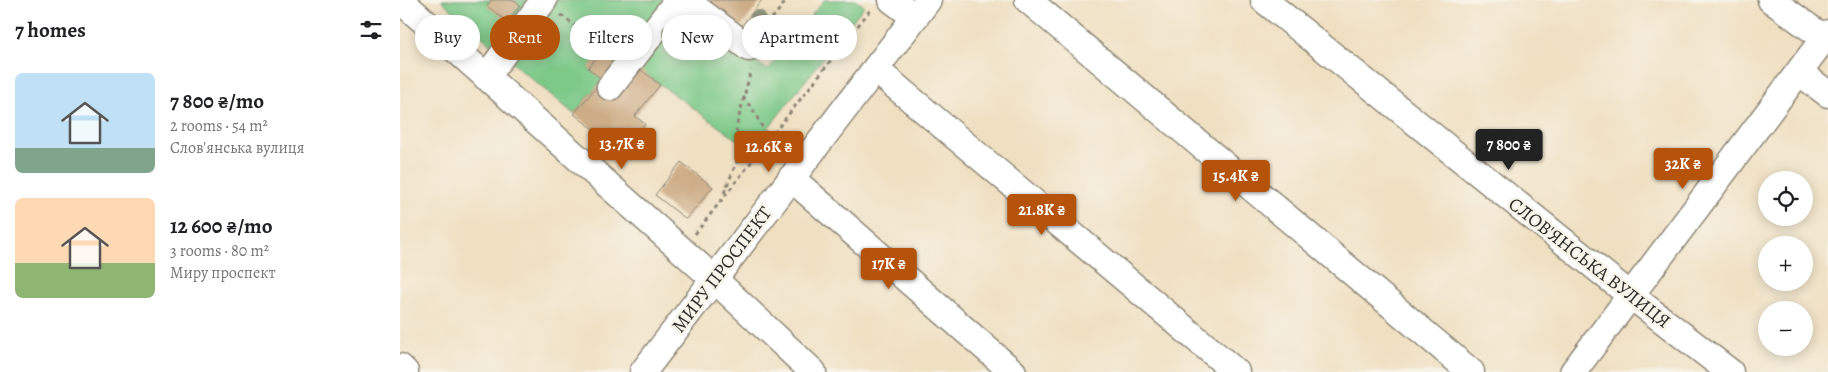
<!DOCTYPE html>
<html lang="en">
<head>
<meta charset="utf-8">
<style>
	:root { --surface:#fff; --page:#f2f2f2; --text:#202124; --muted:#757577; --accent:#b45309 }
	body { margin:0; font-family:Alegreya,serif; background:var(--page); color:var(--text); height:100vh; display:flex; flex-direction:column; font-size:19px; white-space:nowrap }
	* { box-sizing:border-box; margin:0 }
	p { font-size:16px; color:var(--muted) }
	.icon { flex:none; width:28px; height:28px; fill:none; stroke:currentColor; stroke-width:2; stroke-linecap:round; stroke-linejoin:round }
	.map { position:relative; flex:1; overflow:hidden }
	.panel { display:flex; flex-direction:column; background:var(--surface); width:400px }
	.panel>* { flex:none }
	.hud { position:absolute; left:15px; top:15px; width:475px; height:45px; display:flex; gap:10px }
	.controls { position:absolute; left:1358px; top:171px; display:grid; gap:10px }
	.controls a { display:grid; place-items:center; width:55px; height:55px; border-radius:50%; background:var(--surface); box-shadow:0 2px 12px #0003; font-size:25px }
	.price { position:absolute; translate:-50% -42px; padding:0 11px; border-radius:5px; background:var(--accent); color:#fff; font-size:16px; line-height:32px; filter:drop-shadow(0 1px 2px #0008) }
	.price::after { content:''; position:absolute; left:50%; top:30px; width:15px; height:11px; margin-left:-8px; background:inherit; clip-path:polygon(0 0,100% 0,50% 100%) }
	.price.selected { background:#222; color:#fff }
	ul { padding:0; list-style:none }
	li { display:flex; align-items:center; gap:15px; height:125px; padding:0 15px }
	li span { display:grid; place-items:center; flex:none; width:140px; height:100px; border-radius:8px; color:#555 }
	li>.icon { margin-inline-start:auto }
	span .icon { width:60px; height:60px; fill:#fffc; stroke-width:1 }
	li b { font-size:21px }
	h2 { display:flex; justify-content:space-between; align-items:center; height:60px; padding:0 15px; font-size:21px }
	.tag { padding:0 18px; border-radius:22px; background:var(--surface); box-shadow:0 2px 12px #0003; font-size:18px; line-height:45px }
	.tag.selected { background:var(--accent); color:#fff }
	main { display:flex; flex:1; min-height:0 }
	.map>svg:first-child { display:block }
</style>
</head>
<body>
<main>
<section class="panel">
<h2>7 homes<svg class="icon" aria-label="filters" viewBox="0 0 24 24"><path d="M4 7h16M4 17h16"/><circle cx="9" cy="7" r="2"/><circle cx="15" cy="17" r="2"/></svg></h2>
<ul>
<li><span style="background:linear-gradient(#bfe0f5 75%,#7fa58c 0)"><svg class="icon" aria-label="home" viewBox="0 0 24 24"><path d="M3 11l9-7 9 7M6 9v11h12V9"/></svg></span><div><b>7 800 ₴/mo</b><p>2 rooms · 54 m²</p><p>Слов'янська вулиця</p></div></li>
<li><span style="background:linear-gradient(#ffd9b3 65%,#8fb573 0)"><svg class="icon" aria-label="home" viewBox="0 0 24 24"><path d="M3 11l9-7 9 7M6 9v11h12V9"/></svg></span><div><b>12 600 ₴/mo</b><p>3 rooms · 80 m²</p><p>Миру проспект</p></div></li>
</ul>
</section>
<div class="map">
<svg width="1428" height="372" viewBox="0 0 1428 372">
	<rect width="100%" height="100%" fill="#f7f3e8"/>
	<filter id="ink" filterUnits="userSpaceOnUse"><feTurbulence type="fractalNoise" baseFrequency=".02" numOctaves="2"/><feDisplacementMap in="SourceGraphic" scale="10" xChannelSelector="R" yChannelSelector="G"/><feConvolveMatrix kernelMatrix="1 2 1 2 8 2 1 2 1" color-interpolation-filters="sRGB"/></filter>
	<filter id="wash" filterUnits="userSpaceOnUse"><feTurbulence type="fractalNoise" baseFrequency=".0096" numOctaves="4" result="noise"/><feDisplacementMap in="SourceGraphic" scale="20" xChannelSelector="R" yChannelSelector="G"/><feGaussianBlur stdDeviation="1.12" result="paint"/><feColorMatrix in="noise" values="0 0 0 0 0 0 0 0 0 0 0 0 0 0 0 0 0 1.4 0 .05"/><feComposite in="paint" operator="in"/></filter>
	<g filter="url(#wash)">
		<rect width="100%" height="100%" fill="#f0e0c2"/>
		<!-- green -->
		<path fill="#7cc988" stroke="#547a5a" d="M41,0H273L368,70L424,0H456L464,6L351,150L239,69L198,85L174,114L98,51Z"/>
		<g id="blocks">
			<!-- building -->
			<path fill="#cdad87" d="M91,0H114L120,5L107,22L87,6Z
				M312,0H362L340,28L309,5Z
				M206,46L223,60L205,82L188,68Z
				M239,68L260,85L235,116L245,124L222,152L174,114L198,85Z
				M281,162L313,187L286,219L255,195Z"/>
		</g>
	</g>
	<g filter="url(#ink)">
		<use href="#blocks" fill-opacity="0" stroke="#8e8676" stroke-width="1"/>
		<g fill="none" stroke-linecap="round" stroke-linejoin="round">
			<!-- minor casing -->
			<g stroke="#8e8676" stroke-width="29">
				<path id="minor" d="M0,0L314,279L413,372
					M285,0L349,48
					M492,0L515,17
					M628,0L1071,372
					M864,0L1230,295L1330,372
					M1371,0L1424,38
					M475,69L836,372
					M1399,72L1428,94
					M86,77L144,0
					M210,87L278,0
					M391,178L613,372
					M0,367L5,372
					M243,372L528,0
					M1173,372L1428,33"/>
			</g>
			<!-- path -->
			<path stroke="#8e8676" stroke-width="3" stroke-dasharray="4 4" stroke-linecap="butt" d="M161,15L201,45L206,42L212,47
				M362,31L387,0
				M343,97L353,110L369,139
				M324,193L340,154L336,128L351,70
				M295,234L471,9"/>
			<!-- minor -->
			<use href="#minor" stroke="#fff" stroke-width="26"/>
		</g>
		<!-- trees -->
		<g fill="#91967e">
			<circle cx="358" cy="18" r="8"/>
			<circle cx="237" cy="29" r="8"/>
			<circle cx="270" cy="32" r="8"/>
		</g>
	</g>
	<g text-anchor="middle" stroke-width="5" stroke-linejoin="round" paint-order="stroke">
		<!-- street labels -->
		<g font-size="19" fill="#2b2b2b" stroke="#f7f3e8">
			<text transform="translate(1190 262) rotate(38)" y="7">СЛОВ'ЯНСЬКА ВУЛИЦЯ</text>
			<text transform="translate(321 269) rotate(-53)" y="7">МИРУ ПРОСПЕКТ</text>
		</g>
	</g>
</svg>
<div class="controls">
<a><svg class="icon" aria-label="locate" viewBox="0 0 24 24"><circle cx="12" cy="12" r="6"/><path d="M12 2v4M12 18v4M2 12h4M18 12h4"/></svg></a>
<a>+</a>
<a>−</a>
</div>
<b class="price" style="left:222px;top:170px">13.7K ₴</b>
<b class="price selected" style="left:1109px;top:171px">7 800 ₴</b>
<b class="price" style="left:369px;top:173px">12.6K ₴</b>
<b class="price" style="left:1283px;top:190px">32K ₴</b>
<b class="price" style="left:836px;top:202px">15.4K ₴</b>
<b class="price" style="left:642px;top:236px">21.8K ₴</b>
<b class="price" style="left:489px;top:290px">17K ₴</b>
<div class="hud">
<a class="tag">Buy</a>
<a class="tag selected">Rent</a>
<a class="tag">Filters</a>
<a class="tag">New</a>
<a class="tag">Apartment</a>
</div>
</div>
</main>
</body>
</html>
